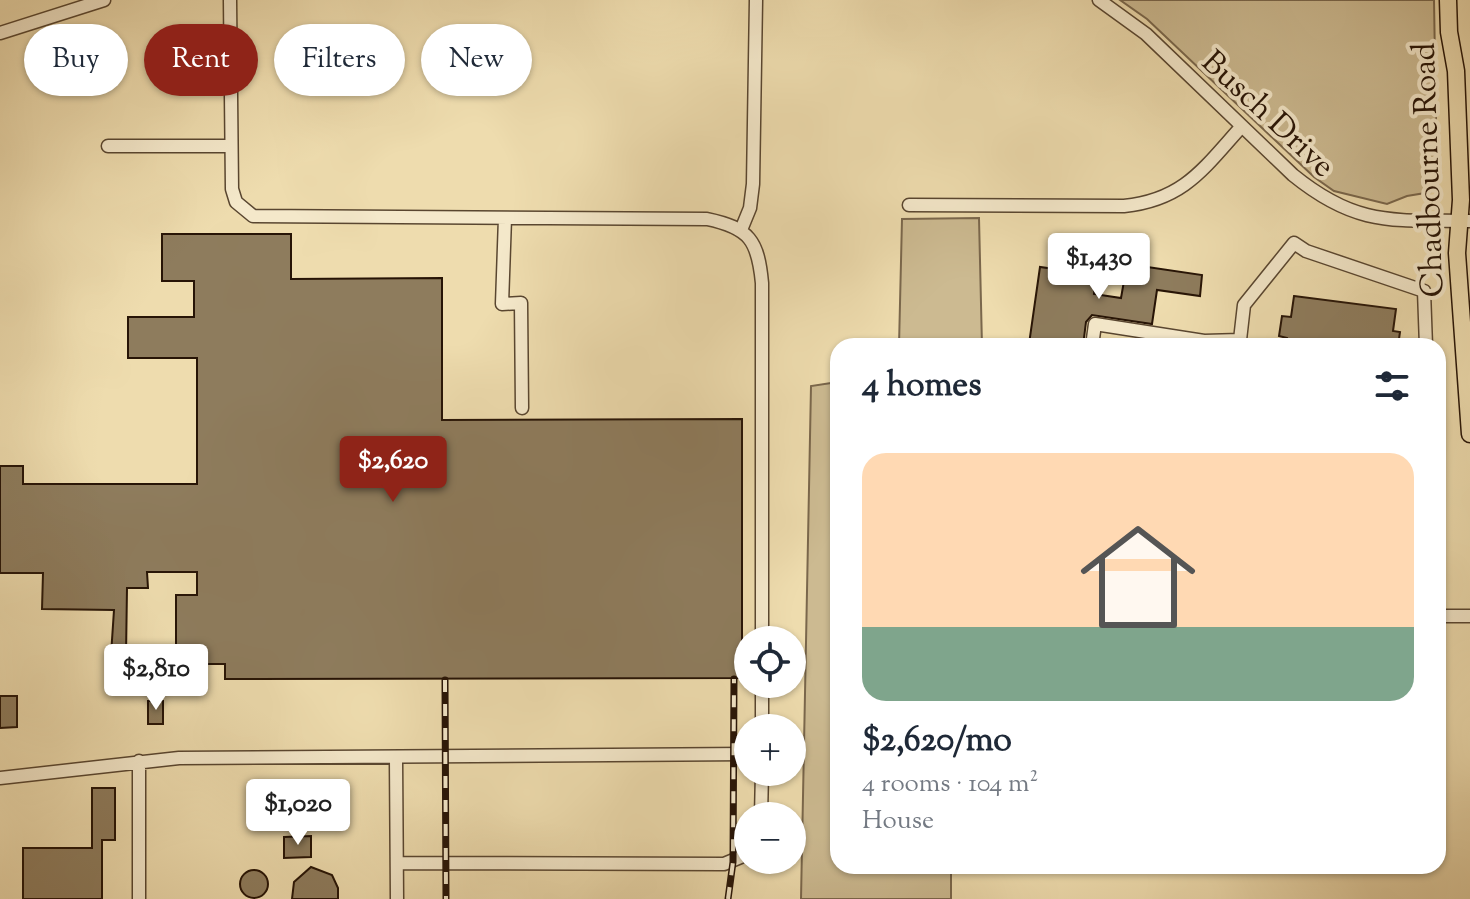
<!DOCTYPE html>
<html lang="en">
<head>
<meta charset="utf-8">
<style>
	:root { --surface:#fff; --page:#f2f2f3; --text:#1f2937; --muted:#747a83; --accent:#8f2418 }
	body { margin:0; font-family:"Sorts Mill Goudy",serif; background:var(--page); color:var(--text); height:100vh; display:flex; flex-direction:column; font-size:30px; white-space:nowrap }
	* { box-sizing:border-box; margin:0 }
	p { font-size:26px; color:var(--muted) }
	.icon { flex:none; width:44px; height:44px; fill:none; stroke:currentColor; stroke-width:2; stroke-linecap:round; stroke-linejoin:round }
	.map { position:relative; flex:1; overflow:hidden }
	.details { position:absolute; left:830px; top:338px; width:616px; height:536px; display:flex; flex-direction:column; background:var(--surface); border-radius:24px; box-shadow:0 2px 6px #0004 }
	.details>* { flex:none }
	.hud { position:absolute; left:24px; top:24px; width:686px; height:72px; display:flex; gap:16px }
	.fabs { position:absolute; left:734px; top:626px; display:grid; gap:16px }
	.fabs a { display:grid; place-items:center; width:72px; height:72px; border-radius:50%; background:var(--surface); box-shadow:0 2px 6px #0004; font-size:40px }
	.price { position:absolute; translate:-50% -68px; padding:0 18px; border-radius:8px; background:#fff; color:#222; font-size:26px; line-height:52px; filter:drop-shadow(0 2px 4px #0008) }
	.price::after { content:''; position:absolute; left:50%; top:48px; width:24px; height:18px; margin-left:-12px; background:inherit; clip-path:polygon(0 0,100% 0,50% 100%) }
	.price.selected { background:var(--accent); color:#fff }
	ul { padding:0; list-style:none }
	li { display:grid; align-content:center; gap:16px; height:424px; padding:0 32px }
	li span { display:grid; place-items:center; height:248px; border-radius:24px; color:#555 }
	li>.icon { margin-inline-start:auto }
	span .icon { width:144px; height:144px; fill:#fffc; stroke-width:1 }
	li b { font-size:34px }
	h2 { display:flex; justify-content:space-between; align-items:center; height:96px; padding:0 32px; font-size:34px }
	.tag { padding:0 28px; border-radius:36px; background:var(--surface); box-shadow:0 2px 6px #0004; font-size:28px; line-height:72px }
	.tag.selected { background:var(--accent); color:#fff }
	.map>svg:first-child { display:block }
</style>
</head>
<body>
<div class="map">
<svg width="1470" height="899" viewBox="0 0 1470 899">
	<rect width="100%" height="100%" fill="#eedcae"/>
	<filter id="stains"><feTurbulence type="fractalNoise" baseFrequency=".0025" numOctaves="4"/><feColorMatrix values="0 0 0 0 .2 0 0 0 0 .09 0 0 0 0 .02 0 0 0 .5 -.17"/></filter>
	<radialGradient id="worn" r=".72"><stop offset=".6" stop-color="#630" stop-opacity="0"/><stop offset="1" stop-color="#630" stop-opacity=".3"/></radialGradient>
	<!-- green -->
	<path fill="#ccba91" stroke="#7a674c" stroke-width="2" d="M1120,0H1434L1437,184L1431,192L1407,196L1387,204L1334,191L1314,177L1147,19Z
		M979,218L982,346H899L902,219Z
		M838,382V866H951V899H801L811,386Z"/>
	<!-- building -->
	<path fill="#8e7c5d" stroke="#271406" stroke-width="2" d="M162,234H291V279L442,278V420L742,419V678L225,679V664H197V647H176V595H197V572H147L148,588H127L126,655H111L114,610L42,609L43,573H0V466H23V484H197V358H128V317H194V281H162Z
		M1127,264L1202,275L1200,296L1157,290L1152,324L1092,315L1086,322L1083,346L1029,344L1040,267L1096,275L1094,294L1121,298Z
		M1294,296L1396,309L1393,331L1400,332L1398,346H1286L1287,338L1279,336L1282,316L1291,317Z
		M0,696H17V727L0,728Z
		M148,701H163V724H148Z
		M92,788H115V840H102V899H23V848H92Z
		M311,836V857L284,858V837Z
		M311,867L332,875L338,888V899H292L294,882Z
		M240 884a14 14 0 1 1 28 0a14 14 0 1 1-28 0Z"/>
	<g fill="none" stroke-linecap="round" stroke-linejoin="round">
		<!-- minor casing -->
		<g stroke="#594630" stroke-width="15">
			<path id="minor" d="M230,0L232,189L236,202L253,216L707,219C750,228 758,241 762,283V640
				M1099,0L1146,34L1293,175C1357,227 1393,220 1470,221
				M0,33L104,0
				M108,146H231
				M909,205L1124,206C1184,200 1204,168 1242,126
				M505,218L502,304L521,303L522,408
				M741,230L750,208L753,184L756,0
				M1092,346L1095,324L1204,341L1240,340L1244,305L1294,243L1306,251L1424,291L1426,346
				M1438,616H1470
				M762,684V728
				M396,759L397,899
				M139,761V899
				M0,778L179,758L748,754
				M761,816L762,772
				M397,863L724,864L748,854"/>
		</g>
		<!-- major casing -->
		<g stroke="#271406" stroke-width="19">
			<path id="major" d="M1448,0L1449,32L1456,71L1461,200L1457,253L1470,434"/>
		</g>
		<!-- minor -->
		<use href="#minor" stroke="#f4e8ca" stroke-width="12"/>
		<!-- major -->
		<use href="#major" stroke="#eedcae" stroke-width="16"/>
		<!-- rail casing -->
		<g stroke="#271406" stroke-width="7">
			<path id="rail" d="M445,680L446,899
				M728,899L733,862L734,679"/>
		</g>
		<!-- rail -->
		<use href="#rail" stroke="#f4e8ca" stroke-width="4" stroke-dasharray="12" stroke-linecap="butt"/>
	</g>
	<g text-anchor="middle" stroke-width="8" stroke-linejoin="round" paint-order="stroke">
		<!-- street labels -->
		<g font-size="32" fill="#271406" stroke="#f4e8ca">
			<text transform="translate(1269 113) rotate(43)" y="11">Busch Drive</text>
			<text transform="translate(1427 170) rotate(-92)" y="11">Chadbourne Road</text>
		</g>
	</g>
	<rect width="100%" height="100%" filter="url(#stains)"/>
	<rect width="100%" height="100%" fill="url(#worn)"/>
</svg>
<div class="fabs">
<a><svg class="icon" aria-label="locate" viewBox="0 0 24 24"><circle cx="12" cy="12" r="6"/><path d="M12 2v4M12 18v4M2 12h4M18 12h4"/></svg></a>
<a>+</a>
<a>−</a>
</div>
<b class="price" style="left:1099px;top:301px">$1,430</b>
<b class="price selected" style="left:393px;top:504px">$2,620</b>
<b class="price" style="left:156px;top:712px">$2,810</b>
<b class="price" style="left:298px;top:847px">$1,020</b>
<div class="hud">
<a class="tag">Buy</a>
<a class="tag selected">Rent</a>
<a class="tag">Filters</a>
<a class="tag">New</a>
</div>
<section class="details">
<h2>4 homes<svg class="icon" aria-label="filters" viewBox="0 0 24 24"><path d="M4 7h16M4 17h16"/><circle cx="9" cy="7" r="2"/><circle cx="15" cy="17" r="2"/></svg></h2>
<ul>
<li><span style="background:linear-gradient(#ffd9b3 70%,#7fa58c 0)"><svg class="icon" aria-label="home" viewBox="0 0 24 24"><path d="M3 11l9-7 9 7M6 9v11h12V9"/></svg></span><div><b>$2,620/mo</b><p>4 rooms · 104 m²</p><p>House</p></div></li>
</ul>
</section>
</div>
</body>
</html>
